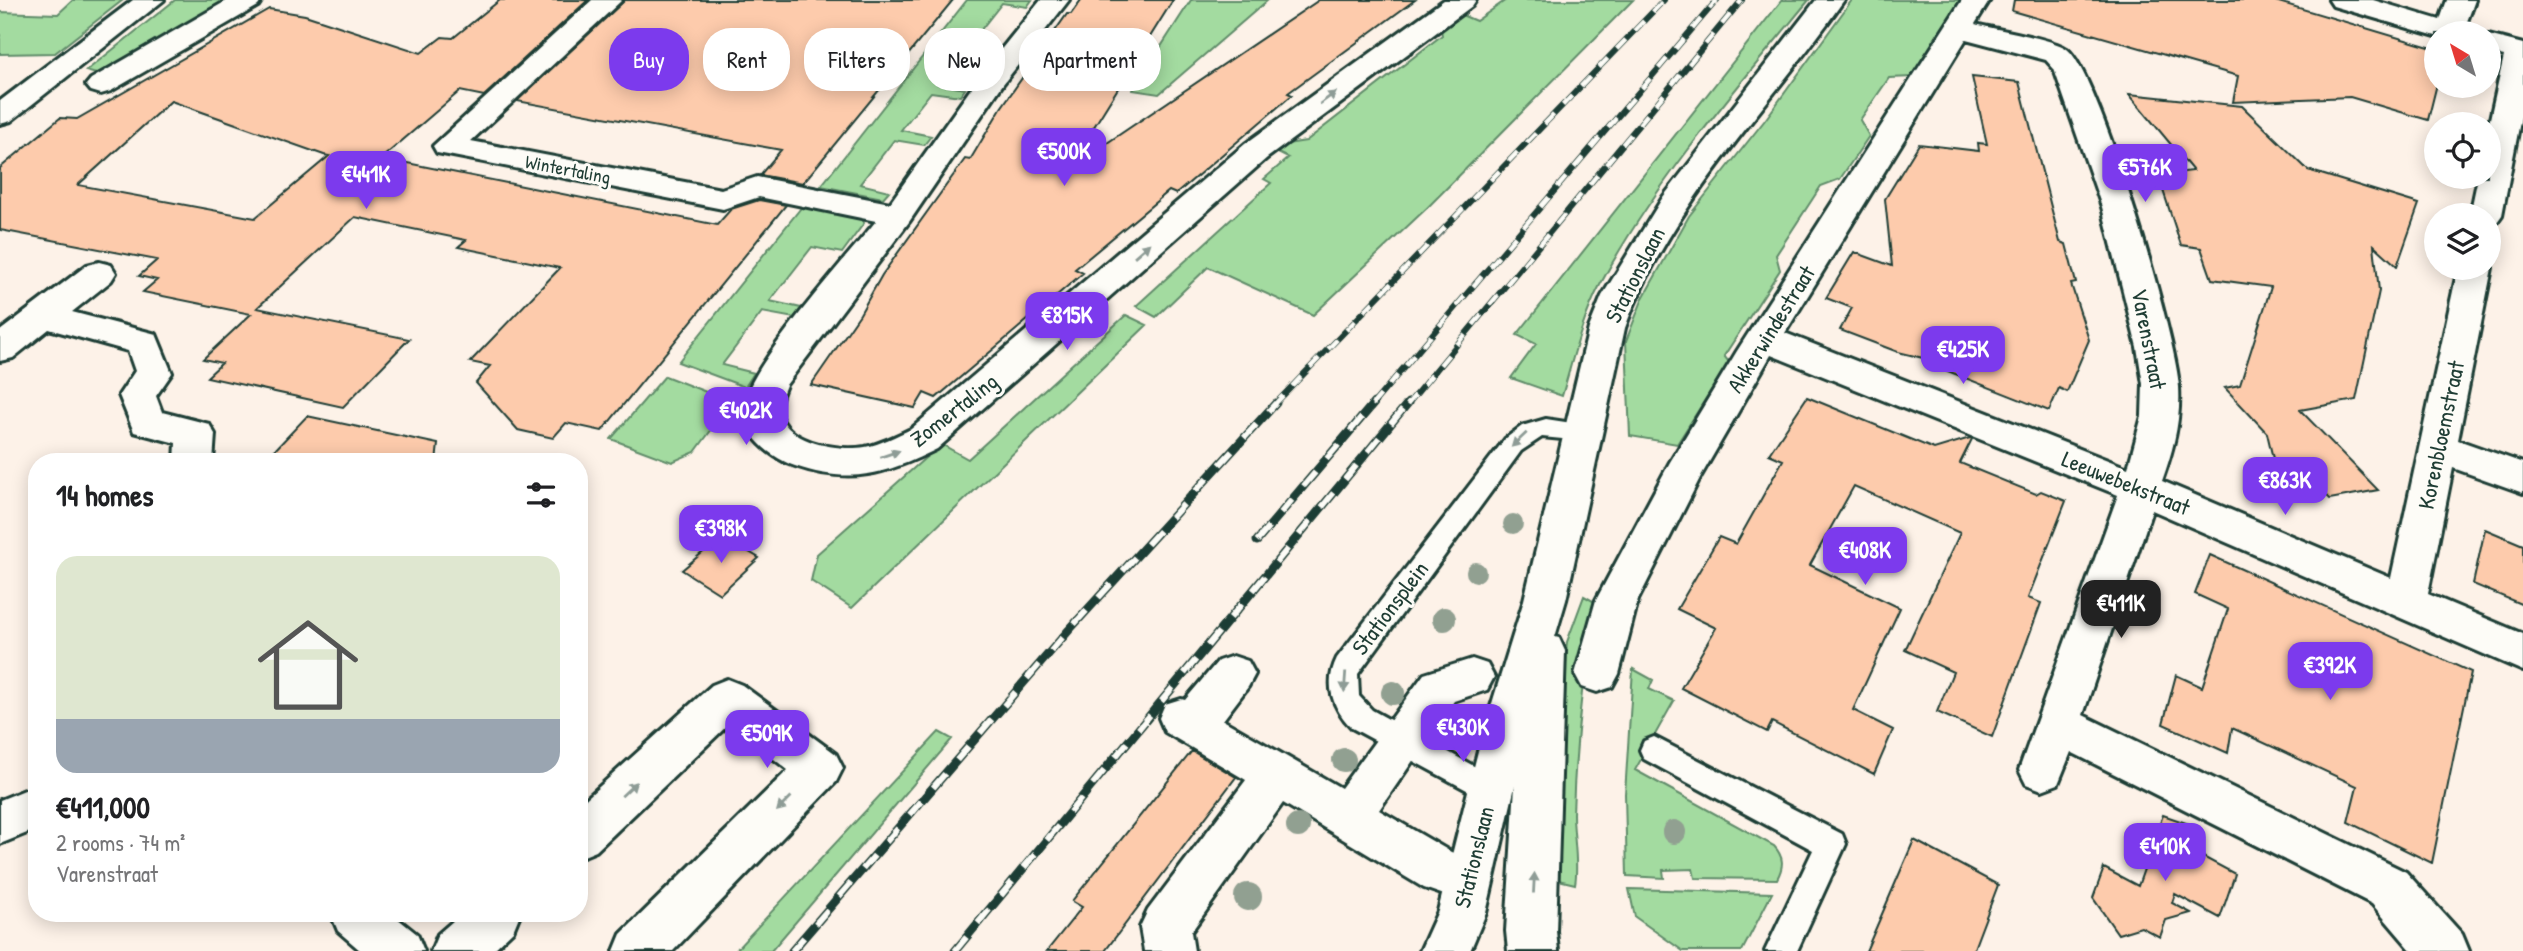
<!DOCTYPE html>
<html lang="en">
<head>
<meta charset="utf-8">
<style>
	:root { --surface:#fff; --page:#f6f6f6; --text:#202124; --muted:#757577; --line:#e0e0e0; --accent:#7c3aed }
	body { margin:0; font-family:"Patrick Hand",sans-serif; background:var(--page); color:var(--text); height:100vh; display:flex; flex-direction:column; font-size:26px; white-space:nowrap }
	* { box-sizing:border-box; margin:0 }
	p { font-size:23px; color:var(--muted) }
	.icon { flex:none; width:38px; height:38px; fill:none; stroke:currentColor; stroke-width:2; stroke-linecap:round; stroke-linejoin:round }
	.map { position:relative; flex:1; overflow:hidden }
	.drawer { position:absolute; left:28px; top:453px; width:560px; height:469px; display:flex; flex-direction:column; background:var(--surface); border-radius:28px; box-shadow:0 4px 18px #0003 }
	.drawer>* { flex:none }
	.guide { position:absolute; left:609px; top:28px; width:665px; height:63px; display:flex; gap:14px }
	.needle { width:46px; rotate:322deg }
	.controls { position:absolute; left:2424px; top:21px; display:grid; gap:14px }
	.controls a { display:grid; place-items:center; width:77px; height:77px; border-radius:50%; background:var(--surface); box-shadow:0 4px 18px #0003; font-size:35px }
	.price { position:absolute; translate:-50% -60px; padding:0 16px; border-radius:14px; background:var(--accent); color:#fff; font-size:23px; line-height:46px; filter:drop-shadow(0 2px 4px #0008) }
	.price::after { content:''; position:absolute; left:50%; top:42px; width:21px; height:16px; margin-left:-10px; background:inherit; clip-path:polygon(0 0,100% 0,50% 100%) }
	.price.active { background:#222; color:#fff }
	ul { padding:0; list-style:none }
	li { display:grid; align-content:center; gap:14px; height:371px; padding:0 28px }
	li+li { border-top:2px solid var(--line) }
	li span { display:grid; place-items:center; height:217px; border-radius:21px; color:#555 }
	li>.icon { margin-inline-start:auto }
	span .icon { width:126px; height:126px; fill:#fffc; stroke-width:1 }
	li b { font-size:30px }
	h2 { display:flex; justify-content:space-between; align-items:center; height:84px; padding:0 28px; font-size:30px }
	.chip { padding:0 24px; border-radius:28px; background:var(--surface); box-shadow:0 4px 18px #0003; font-size:24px; line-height:63px }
	.chip.active { background:var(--accent); color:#fff }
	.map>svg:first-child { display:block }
</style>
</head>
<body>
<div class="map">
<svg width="2523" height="951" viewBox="0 0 2523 951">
	<rect width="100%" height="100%" fill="#fdf2e8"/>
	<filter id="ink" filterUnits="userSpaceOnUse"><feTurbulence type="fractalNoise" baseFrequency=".0143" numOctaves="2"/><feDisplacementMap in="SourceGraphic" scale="14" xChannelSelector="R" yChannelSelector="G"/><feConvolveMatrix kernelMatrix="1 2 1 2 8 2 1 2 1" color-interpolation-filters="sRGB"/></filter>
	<g filter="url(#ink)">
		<!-- green -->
		<path fill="#a3dba0" stroke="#618c6a" stroke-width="2" d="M73,0H123L55,53L0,54V12L58,14Z
			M175,0H231L96,74L86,71Z
			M967,0H1032L1027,7L1002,3L972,41L997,46L993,51L966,47L938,84L965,89L960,96L931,92L901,130L931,136L924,145L894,140L860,184L889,191L883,198L821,186Z
			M1191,0H1268L1159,94L1133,90Z
			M1506,0H1633L1428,207L1313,315L1208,267L1156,317L1136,306L1271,183L1264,179L1288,158L1276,152L1287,144L1306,141L1442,35L1440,25L1457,13L1476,21Z
			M1782,0H1809C1737,87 1653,185 1600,285C1582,319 1573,359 1562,396L1511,378L1536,344L1517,335Z
			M1852,0H1960L1913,77L1889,78L1860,120L1869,136L1840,179L1821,186L1776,255L1780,270L1724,356L1729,362L1677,444L1630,436L1626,341L1643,298L1689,216L1765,120Z
			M804,204L862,218L864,223L842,253L812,247L770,301L801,308L794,318L762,312L722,365L754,373L745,387L678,362Z
			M1126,315L1147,325L852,608L811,581L817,554L941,444L968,459Z
			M665,376L732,402L695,452L672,462L611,439Z
			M1584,596L1595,602C1583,672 1575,743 1573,814C1573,836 1579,862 1575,884L1550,878L1560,704L1567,642Z
			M1633,669L1653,680L1649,689L1674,701L1635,770L1774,846C1784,857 1784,866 1777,879L1695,878L1693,869L1663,870L1664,878L1627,876L1625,794Z
			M939,732L952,739L771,951H735Z
			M1629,889L1772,893L1742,951H1683L1635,917Z"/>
		<!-- building -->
		<path fill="#fdcbac" stroke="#1f3d34" stroke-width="2" fill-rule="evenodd" d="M500,0H588L484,96L460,91L382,158L717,225L731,209L759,200L786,205L602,431L566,423L553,438L518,430L476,383L490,366L470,362L560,268L458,247L466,240L355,217L257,308L409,339L343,407L207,377L222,363L203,359L251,314L143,292L157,280L139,276L157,260L0,230V168L60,118L77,119L269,9L305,15L421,53L442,37L453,38ZM171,101L324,155L329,156L255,218L78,185Z
			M625,0H953L803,183L760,175L781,150L517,101Z
			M1081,0H1173L1067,170L1319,0H1415L1288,93L1292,95L1176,194L1169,191L1075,269L1083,273L936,398L924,393L915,408L811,385L860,314L882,275L965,159L970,160L1001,108L1067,14H1071Z
			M2014,0H2272L2436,49V88L2428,120L2350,97L2233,102L2238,76L2012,11Z
			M1972,77L2019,82L2060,242L2066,244L2076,283L2071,284L2089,340L2067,392L2059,388L2049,411L1945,370L1948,364L1898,352L1840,330L1852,308L1826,298L1854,252L1892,266L1885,199L1919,144L1979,151L1978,143L1987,144Z
			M2129,94L2242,106L2308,170L2419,204L2397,266L2374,245L2379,291L2356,400L2300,410L2378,490L2330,499L2314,482L2286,476L2274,463L2267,433L2225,388L2240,385L2271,287L2212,279L2201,248L2181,245L2158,175L2193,171Z
			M1807,397L1934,449L1970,438L1972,439L1960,463L2036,494L2041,491L2066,501L2028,598L2041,603L1992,737L1937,712L1953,672L1905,650L1960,533L1854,486L1810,565L1900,608L1853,710L1893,730L1874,774L1772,722L1767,732L1681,688L1716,628L1677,609L1719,537L1736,544L1783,460L1769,454Z
			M307,416L438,444L436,462H316L273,452Z
			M2485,529L2523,545V605L2473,584Z
			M722,536L759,558L720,594L682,570Z
			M2210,555L2471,672L2432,863L2348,822L2357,786L2232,728L2228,753L2163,724L2176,675L2202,687L2228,609L2195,594Z
			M1192,751L1236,777L1105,951H1047L1082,907L1072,901Z
			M2163,815L2198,827L2190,850L2235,874L2220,918L2175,894L2172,903L2191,913L2166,920L2160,937L2141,927L2118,934L2093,898L2104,868L2138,886Z
			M1914,840L1998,885L1973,951H1866Z"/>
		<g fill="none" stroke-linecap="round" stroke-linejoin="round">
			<!-- lane casing -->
			<g stroke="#1f3d34" stroke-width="6">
				<path id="lane" d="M1546,419L1591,426L1595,432L1591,438L1583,441L1542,437L1521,451L1358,674L1359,696L1372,710L1501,781L1506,790L1501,799L1491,803L1352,728C1332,708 1324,684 1337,658L1505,439L1522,426Z
					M1654,737L1842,834L1846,844L1797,951H1765L1813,850L1644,759L1640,750L1644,741Z"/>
			</g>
			<!-- street casing -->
			<g stroke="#1f3d34" stroke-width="6">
				<path id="street" d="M133,0H164L11,121L0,124V101Z
					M228,0H262L258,6L111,91L101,94L91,91L86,85L91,79Z
					M592,0H622L471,141L721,189L757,177L890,203L982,73L1041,0H1069L1003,84L909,222L786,385C782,395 777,407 781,417C792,444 840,451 865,447C881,444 896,436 911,429L1245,144L1444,0H1476L1472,6L1267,158L937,449C887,474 850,485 795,466C771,458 741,434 744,405C747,368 848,256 876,221L759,197L723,209L448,155L437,153L433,146Z
					M1962,0H1990L1975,24C1994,29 2054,39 2067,49C2099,73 2177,340 2179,387C2181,421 2173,450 2162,481L2391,578L2458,268H2488V263L2492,268L2458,440L2523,463V493L2453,468L2428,594L2523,634V671L2152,510L2083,715L2406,872L2462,934L2469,951H2412L2372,904L2071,752L2058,784L2042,790L2026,784L2019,770L2118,495L1771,355L1701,476L1638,600L1619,674L1612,687L1597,692L1582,687L1575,674L1596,600L1670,462L1737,351ZM1966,39L2046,60L2054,69L2102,207L2137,347L2143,384L2142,416L2128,468L1785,333Z
					M2329,0H2373L2440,20L2447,0H2475L2465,27L2470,33H2436V36L2333,6Z
					M2488,35L2523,44V106L2502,215L2497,222L2488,225V215H2470L2478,177H2488V128L2504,56L2488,52Z
					M99,262L111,265L116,273L111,281L72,312L156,334L172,373L156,396L162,412L209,424L215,434L213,462H175L176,443L134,432L119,395L135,371L128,351L49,329L13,358L0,361V331L87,265Z
					M1233,656L1248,661L1255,674L1248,687L1223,720L1341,788L1424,674L1472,659L1487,664L1494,677L1487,690L1454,701L1379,810L1451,852L1470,859L1477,875L1470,891L1453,898L1424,888L1283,803L1191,932L1194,951H1144L1140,927L1148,910L1246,780L1165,732L1159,718L1165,704L1181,699L1185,700L1218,661Z
					M727,679L742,685L836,754L843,768L836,782L673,951H614L621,934L788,770L729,724L596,851L579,858V805L712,685Z
					M37,785V829L0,844V800Z
					M331,914H392L417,934L424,951H361L338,931Z
					M461,914H520L513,931L492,951H431L438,934Z"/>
			</g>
			<!-- secondary casing -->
			<g stroke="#1f3d34" stroke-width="6">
				<path id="secondary" d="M1816,0H1844C1770,107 1670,204 1625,328L1566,600L1555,637L1559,638L1565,651L1556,931L1558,951H1508L1506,931L1515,786L1486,913L1470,951H1420L1438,911L1481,739L1524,600L1589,328L1602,296L1663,197Z"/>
			</g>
			<!-- lane -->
			<use href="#lane" fill="#fdfcf7" fill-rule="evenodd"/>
			<!-- street -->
			<use href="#street" fill="#fdfcf7" fill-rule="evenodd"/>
			<!-- secondary -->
			<use href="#secondary" fill="#fdfcf7" fill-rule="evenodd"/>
			<!-- rail-far1 casing -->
			<g stroke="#1f3d34" stroke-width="6">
				<path id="rail-far1" d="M1274,405L1664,0
					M1372,405L1717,0
					M1407,405L1742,0"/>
			</g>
			<!-- rail casing -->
			<g stroke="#1f3d34" stroke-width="9">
				<path id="rail" d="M1257,541L1374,403
					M792,951L1069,630L1276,403
					M955,951L1408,403"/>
			</g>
			<!-- rail-far1 -->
			<use href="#rail-far1" stroke="#fdfcf7" stroke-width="4.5" stroke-dasharray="13" stroke-linecap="butt"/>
			<!-- rail -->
			<use href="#rail" stroke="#fdfcf7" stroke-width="6" stroke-dasharray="18" stroke-linecap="butt"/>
		</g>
		<!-- trees -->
		<g fill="#91a091">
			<circle cx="1513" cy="524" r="10"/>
			<circle cx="1476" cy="572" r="10"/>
			<circle cx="1444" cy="619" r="12"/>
			<circle cx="1393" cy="693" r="12"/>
			<circle cx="1344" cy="760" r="12"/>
			<circle cx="1298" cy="826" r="12"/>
			<circle cx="1674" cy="832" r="12"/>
			<circle cx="1248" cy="897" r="14"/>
		</g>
		<!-- one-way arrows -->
		<defs><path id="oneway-solid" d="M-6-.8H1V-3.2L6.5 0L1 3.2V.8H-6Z" transform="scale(1.75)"/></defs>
		<g fill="#8e9c96">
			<use href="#oneway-solid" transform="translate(1328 98) rotate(-36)"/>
			<use href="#oneway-solid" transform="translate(1142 250) rotate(-41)"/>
			<use href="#oneway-solid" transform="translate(1519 440) rotate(137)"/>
			<use href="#oneway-solid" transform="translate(890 454) rotate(-19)"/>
			<use href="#oneway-solid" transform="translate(1345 682) rotate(94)"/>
			<use href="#oneway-solid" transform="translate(629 789) rotate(-43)"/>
			<use href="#oneway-solid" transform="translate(784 804) rotate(135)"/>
			<use href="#oneway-solid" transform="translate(1534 883) rotate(-87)"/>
		</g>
	</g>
	<g text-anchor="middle" stroke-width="6" stroke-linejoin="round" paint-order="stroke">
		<!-- far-street labels -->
		<g font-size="19" fill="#1f3d34" stroke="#fdfcf7">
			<text transform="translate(568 169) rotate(11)" y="7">Wintertaling</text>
		</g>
		<!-- street labels -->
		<g font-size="23" fill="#1f3d34" stroke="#fdfcf7">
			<text transform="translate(1635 275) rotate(-63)" y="8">Stationslaan</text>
			<text transform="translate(1771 329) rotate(-58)" y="8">Akkerwindestraat</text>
			<text transform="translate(2149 339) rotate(79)" y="8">Varenstraat</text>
			<text transform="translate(954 410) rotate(-38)" y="8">Zomertaling</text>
			<text transform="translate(2441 435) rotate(-78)" y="8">Korenbloemstraat</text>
			<text transform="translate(2126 483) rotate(22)" y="8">Leeuwebekstraat</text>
			<text transform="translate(1390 608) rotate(-53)" y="8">Stationsplein</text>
			<text transform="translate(1474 857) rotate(-76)" y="8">Stationslaan</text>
		</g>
	</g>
</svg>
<div class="controls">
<a><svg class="needle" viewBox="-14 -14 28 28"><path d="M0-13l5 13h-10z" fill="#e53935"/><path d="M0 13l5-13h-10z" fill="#757577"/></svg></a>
<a><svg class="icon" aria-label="locate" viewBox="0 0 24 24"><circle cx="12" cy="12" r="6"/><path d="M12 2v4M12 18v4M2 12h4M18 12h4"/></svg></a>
<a><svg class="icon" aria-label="layers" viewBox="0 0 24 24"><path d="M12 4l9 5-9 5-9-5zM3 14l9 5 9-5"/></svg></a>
</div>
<b class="price" style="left:1064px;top:188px">€500K</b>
<b class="price" style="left:2145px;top:204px">€576K</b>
<b class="price" style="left:366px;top:211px">€441K</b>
<b class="price" style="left:1067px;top:352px">€815K</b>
<b class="price" style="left:1963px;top:386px">€425K</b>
<b class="price" style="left:746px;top:447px">€402K</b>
<b class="price" style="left:2285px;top:517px">€863K</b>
<b class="price" style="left:721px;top:565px">€398K</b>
<b class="price" style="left:1865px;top:587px">€408K</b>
<b class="price active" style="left:2121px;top:640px">€411K</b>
<b class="price" style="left:2330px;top:702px">€392K</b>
<b class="price" style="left:1463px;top:764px">€430K</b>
<b class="price" style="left:767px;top:770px">€509K</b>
<b class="price" style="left:2165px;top:883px">€410K</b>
<div class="guide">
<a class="chip active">Buy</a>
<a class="chip">Rent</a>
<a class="chip">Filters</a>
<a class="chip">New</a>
<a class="chip">Apartment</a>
</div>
<section class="drawer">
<h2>14 homes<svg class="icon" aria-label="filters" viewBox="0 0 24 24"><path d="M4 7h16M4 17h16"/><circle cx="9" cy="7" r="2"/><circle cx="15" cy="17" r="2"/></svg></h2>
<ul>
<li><span style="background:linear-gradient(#dfe7d0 75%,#9aa5b1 0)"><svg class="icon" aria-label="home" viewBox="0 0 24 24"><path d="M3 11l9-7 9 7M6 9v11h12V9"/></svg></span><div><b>€411,000</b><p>2 rooms · 74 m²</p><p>Varenstraat</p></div></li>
</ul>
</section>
</div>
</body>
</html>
